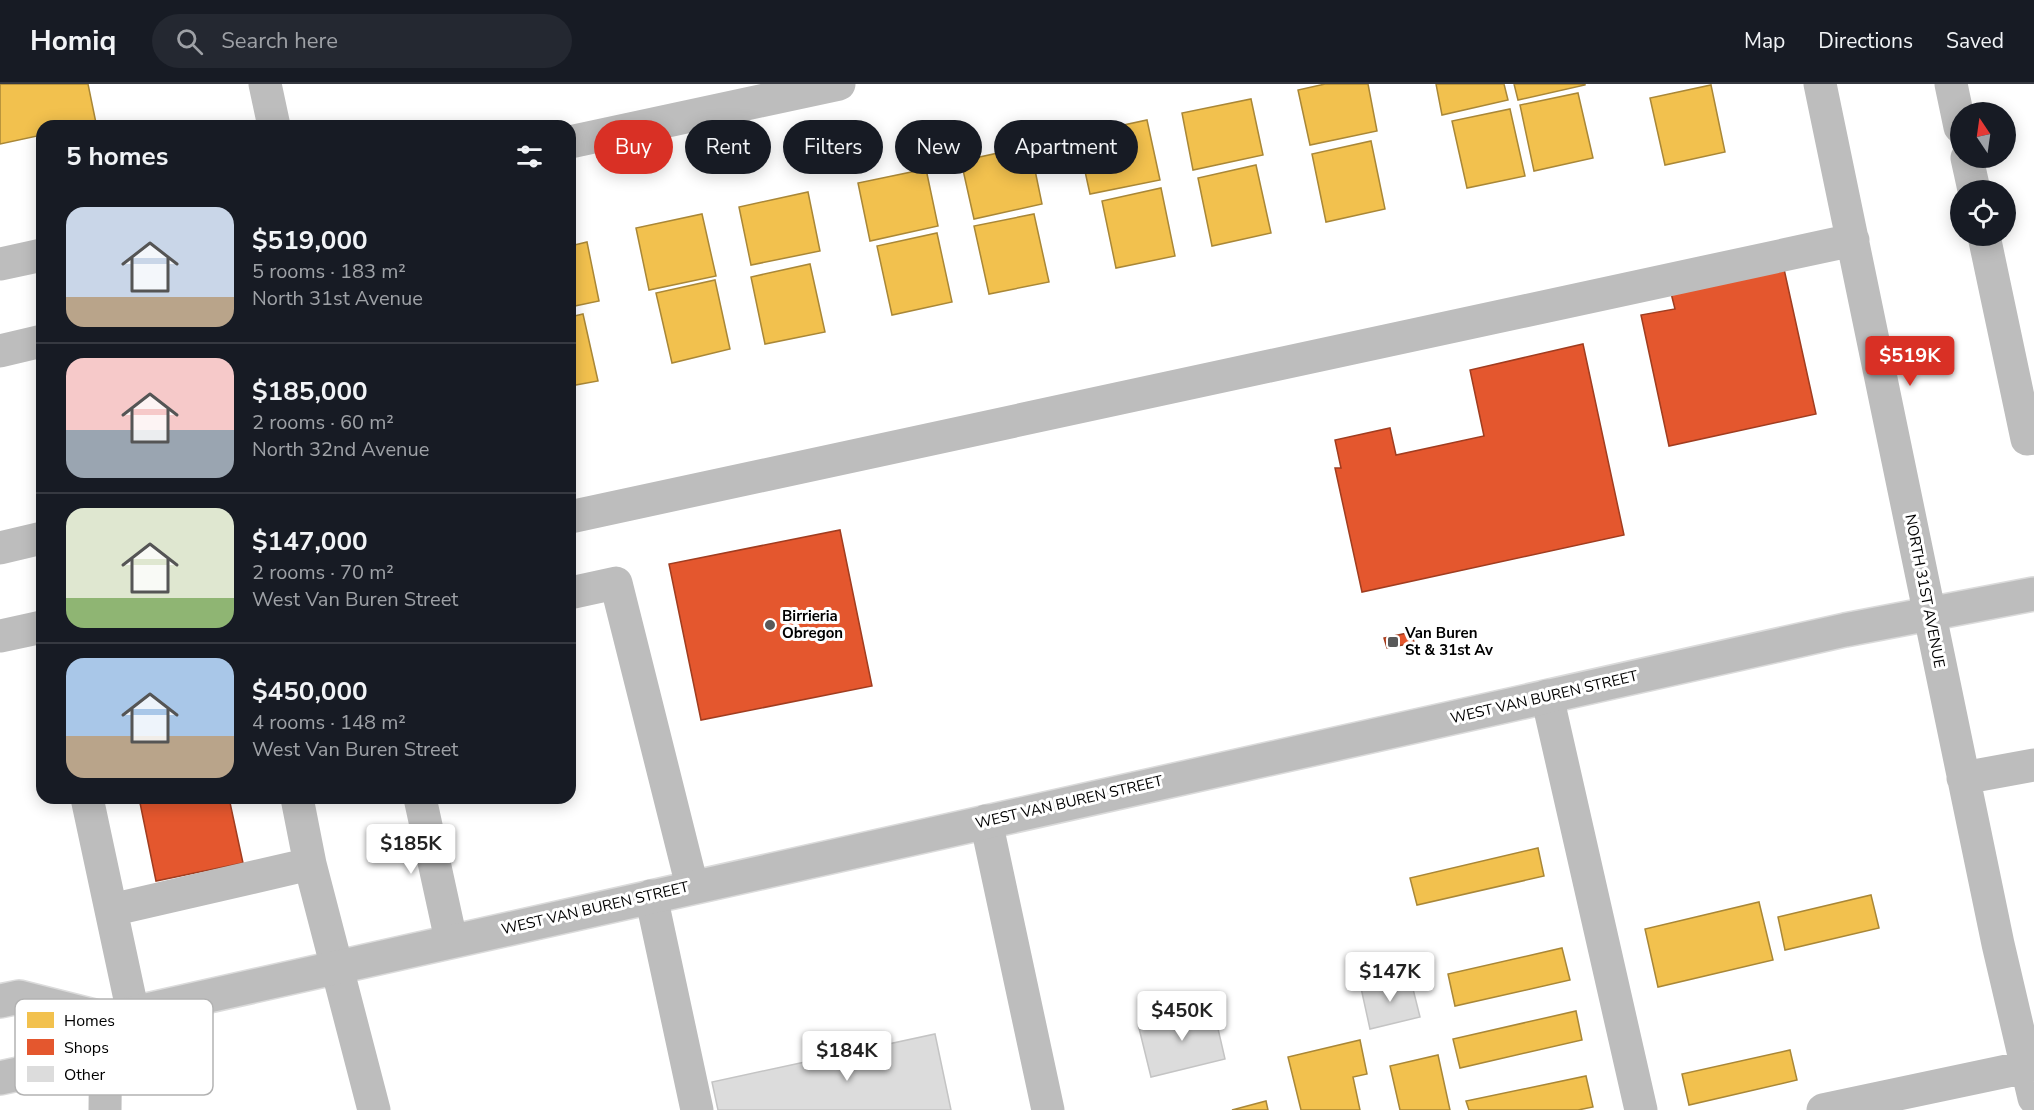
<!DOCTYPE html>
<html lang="en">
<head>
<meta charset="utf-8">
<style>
	:root { --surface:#171b24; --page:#242831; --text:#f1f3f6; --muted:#9ea1a6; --line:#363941; --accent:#d93025 }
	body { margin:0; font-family:"Nunito Sans",sans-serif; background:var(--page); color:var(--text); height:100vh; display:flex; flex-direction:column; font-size:22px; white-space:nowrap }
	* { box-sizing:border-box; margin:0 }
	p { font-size:20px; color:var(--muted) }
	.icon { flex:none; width:33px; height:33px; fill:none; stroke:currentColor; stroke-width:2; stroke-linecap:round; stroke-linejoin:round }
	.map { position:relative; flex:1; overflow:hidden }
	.sheet { position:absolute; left:36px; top:36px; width:540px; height:684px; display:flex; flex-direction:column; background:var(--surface); border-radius:18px; box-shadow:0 3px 15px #0003 }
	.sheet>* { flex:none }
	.top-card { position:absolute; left:594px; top:36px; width:570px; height:54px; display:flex; gap:12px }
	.needle { width:39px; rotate:347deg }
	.fabs { position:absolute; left:1950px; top:18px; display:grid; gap:12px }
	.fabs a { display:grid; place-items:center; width:66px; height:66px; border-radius:50%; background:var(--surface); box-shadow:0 3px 15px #0003; font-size:30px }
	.price { position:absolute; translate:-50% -51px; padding:0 14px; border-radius:6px; background:#fff; color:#222; font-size:20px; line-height:39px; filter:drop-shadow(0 2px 3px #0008) }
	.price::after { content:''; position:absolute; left:50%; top:36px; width:18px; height:14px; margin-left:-9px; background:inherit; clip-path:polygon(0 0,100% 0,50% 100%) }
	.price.current { background:var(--accent); color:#fff }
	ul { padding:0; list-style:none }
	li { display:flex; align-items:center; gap:18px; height:150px; padding:0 30px }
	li+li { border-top:2px solid var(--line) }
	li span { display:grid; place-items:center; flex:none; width:168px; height:120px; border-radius:18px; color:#555 }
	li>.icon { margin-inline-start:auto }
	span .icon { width:72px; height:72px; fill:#fffc; stroke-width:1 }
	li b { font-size:26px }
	h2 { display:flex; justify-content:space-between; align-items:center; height:72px; padding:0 30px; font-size:26px }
	.tag { padding:0 21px; border-radius:27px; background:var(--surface); box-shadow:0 3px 15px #0003; font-size:21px; line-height:54px }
	.tag.current { background:var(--accent); color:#fff }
	header { display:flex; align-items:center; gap:36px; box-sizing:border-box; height:84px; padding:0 30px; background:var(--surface); border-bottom:2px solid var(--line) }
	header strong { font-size:28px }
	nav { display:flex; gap:33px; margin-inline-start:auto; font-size:21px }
	.search { width:420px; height:54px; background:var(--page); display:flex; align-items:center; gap:15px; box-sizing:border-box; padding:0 21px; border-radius:33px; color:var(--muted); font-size:22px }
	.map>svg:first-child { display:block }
</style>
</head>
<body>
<header>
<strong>Homiq</strong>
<div class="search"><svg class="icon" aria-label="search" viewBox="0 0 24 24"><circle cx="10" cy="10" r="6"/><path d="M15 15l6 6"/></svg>Search here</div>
<nav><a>Map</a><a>Directions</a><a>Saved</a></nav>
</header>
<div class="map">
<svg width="2034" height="1026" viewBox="0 0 2034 1026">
	<rect width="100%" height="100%" fill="#fff"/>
	<!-- homes -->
	<path fill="#f2c14e" stroke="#a98737" stroke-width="1.5" d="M0,0H88L96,39L83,42H42V51L0,60Z
		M1325,0H1368L1377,47L1310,61L1298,6Z
		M1436,0H1504L1508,16L1442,31Z
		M1514,0H1585V1L1518,16Z
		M1711,1L1725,68L1665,81L1650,14Z
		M1578,9L1593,74L1534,87L1520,21Z
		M1251,15L1263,71L1193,86L1182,29Z
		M1510,25L1525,92L1467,104L1452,37Z
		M1147,36L1160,96L1090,110L1077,51Z
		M1371,57L1385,125L1326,138L1312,70Z
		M1030,62L1042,120L974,135L961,77Z
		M1256,81L1271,149L1212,162L1198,94Z
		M926,85L938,142L870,157L858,99Z
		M1161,104L1175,172L1116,184L1102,117Z
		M808,108L820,167L751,181L739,123Z
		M702,130L716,192L649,206L636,144Z
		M1034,130L1049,198L989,210L974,142Z
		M937,149L952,218L892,231L877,162Z
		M587,158L599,217L570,223V162Z
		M810,180L825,248L765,260L751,193Z
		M715,196L730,265L672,279L656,209Z
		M583,230L598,297L570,302V233Z
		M1538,764L1544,792L1417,821L1410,794Z
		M1871,811L1879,844L1785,866L1778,833Z
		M1759,818L1773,876L1658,903L1645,845Z
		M1562,864L1570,896L1455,922L1448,890Z
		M1576,927L1582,956L1460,984L1453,955Z
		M1360,956L1367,990L1353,993L1360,1026H1301L1288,973Z
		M1790,966L1797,996L1689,1021L1682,990Z
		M1438,971L1450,1026H1400L1390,982Z
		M1586,992L1593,1023L1578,1026H1469L1466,1017Z
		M1266,1017L1268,1026H1232Z"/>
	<!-- shops -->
	<path fill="#e4572e" stroke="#a03d20" stroke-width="1.5" d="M1784,185L1816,330L1669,362L1641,231L1675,225L1671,209Z
		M1583,260L1624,451L1362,508L1335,384H1341L1335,356L1390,344L1396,371L1484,352L1470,286Z
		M840,446L872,602L701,636L669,480Z
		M1412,548L1414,559L1387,564L1384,554Z
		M139,714H229L243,779L156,797Z"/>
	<!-- building -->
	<path fill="#dcdcdc" stroke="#c4c4c4" stroke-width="1.5" d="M1410,893L1420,933L1370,945L1361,904Z
		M1213,923L1225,975L1151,993L1138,940Z
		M935,950L951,1026H718L712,998Z"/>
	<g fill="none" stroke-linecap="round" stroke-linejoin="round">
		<!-- major casing -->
		<g stroke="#dbdbdb" stroke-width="36">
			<path id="major" d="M0,917L19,913L106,935L1845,546L2034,510
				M0,994L51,983L106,935"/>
		</g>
		<!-- minor -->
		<path stroke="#bdbdbd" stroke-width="33" d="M265,0L274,42
			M1820,0L1998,860L2034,1014
			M1951,0L1960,43
			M570,58L839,0
			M1967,74L1974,106
			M1984,152L2027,355L2034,354
			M0,180L42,171
			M0,267L42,257
			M570,433L1853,156
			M0,464L42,454
			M570,509L616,499L692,802
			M0,552L42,543
			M1547,612L1641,1026
			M1963,694L2034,681
			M87,714L133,929
			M420,714L451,856
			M986,737L1048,1026
			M310,780L374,1026
			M651,812L697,1026
			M111,826L310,780L297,714
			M105,1026L106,935
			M1823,1026L2026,983"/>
		<!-- major -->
		<use href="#major" stroke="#bdbdbd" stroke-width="33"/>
	</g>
	<!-- markers -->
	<g fill="#595959" stroke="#fff" stroke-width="2">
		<circle cx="770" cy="541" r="6"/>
		<rect x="1387" y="552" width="12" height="12" rx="3"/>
	</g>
	<g text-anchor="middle" stroke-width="6" stroke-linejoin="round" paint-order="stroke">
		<!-- street labels -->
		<g font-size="15" fill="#000" stroke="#fff">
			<text transform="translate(1925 507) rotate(79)" y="5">NORTH 31ST AVENUE</text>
			<text transform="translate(1544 613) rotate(-13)" y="5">WEST VAN BUREN STREET</text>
			<text transform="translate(1069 718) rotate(-13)" y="5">WEST VAN BUREN STREET</text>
			<text transform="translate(595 824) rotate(-13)" y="5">WEST VAN BUREN STREET</text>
		</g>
		<!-- poi labels -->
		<g font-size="15" font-weight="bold" fill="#000" stroke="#fff" text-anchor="start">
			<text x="782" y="537">Birrieria<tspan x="782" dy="17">Obregon</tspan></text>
			<text x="1405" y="554">Van Buren<tspan x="1405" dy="17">St &amp; 31st Av</tspan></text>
		</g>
	</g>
	<!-- legend -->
	<rect x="15" y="915" width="198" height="96" rx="9" fill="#fff" stroke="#b2b2b2" stroke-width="1.5"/>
	<rect x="27" y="928" width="27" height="16" fill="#f2c14e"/>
	<rect x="27" y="955" width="27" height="16" fill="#e4572e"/>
	<rect x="27" y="982" width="27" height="16" fill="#dcdcdc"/>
	<g font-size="16" fill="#000">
		<text x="64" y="942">Homes</text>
		<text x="64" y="969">Shops</text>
		<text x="64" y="996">Other</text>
	</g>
</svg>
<div class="fabs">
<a><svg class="needle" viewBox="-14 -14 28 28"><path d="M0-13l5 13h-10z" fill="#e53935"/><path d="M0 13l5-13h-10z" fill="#9ea1a6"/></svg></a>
<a><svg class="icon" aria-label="locate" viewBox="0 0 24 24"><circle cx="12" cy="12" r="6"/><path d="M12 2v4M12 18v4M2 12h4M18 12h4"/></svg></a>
</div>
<b class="price current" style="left:1910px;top:303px">$519K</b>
<b class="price" style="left:411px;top:791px">$185K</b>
<b class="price" style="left:1390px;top:919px">$147K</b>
<b class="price" style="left:1182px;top:958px">$450K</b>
<b class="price" style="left:847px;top:998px">$184K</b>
<div class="top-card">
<a class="tag current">Buy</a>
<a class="tag">Rent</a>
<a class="tag">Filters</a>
<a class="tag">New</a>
<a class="tag">Apartment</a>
</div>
<section class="sheet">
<h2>5 homes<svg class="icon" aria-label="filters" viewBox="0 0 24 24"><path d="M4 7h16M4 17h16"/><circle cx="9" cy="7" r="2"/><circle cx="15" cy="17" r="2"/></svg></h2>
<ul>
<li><span style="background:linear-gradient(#c9d6e8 75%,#b9a48a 0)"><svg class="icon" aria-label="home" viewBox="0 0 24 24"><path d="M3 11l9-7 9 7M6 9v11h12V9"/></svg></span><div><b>$519,000</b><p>5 rooms · 183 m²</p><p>North 31st Avenue</p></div></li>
<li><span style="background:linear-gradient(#f6c9c9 60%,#9aa5b1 0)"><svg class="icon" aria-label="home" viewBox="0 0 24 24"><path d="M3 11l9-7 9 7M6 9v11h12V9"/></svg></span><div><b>$185,000</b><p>2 rooms · 60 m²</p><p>North 32nd Avenue</p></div></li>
<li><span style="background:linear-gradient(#dfe7d0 75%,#8fb573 0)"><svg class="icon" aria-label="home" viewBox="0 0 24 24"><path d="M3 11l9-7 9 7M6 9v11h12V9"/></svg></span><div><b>$147,000</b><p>2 rooms · 70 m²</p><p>West Van Buren Street</p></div></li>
<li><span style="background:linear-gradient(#a9c7e8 65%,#b9a48a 0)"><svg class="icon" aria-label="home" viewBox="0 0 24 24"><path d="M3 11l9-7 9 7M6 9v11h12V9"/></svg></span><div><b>$450,000</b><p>4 rooms · 148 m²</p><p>West Van Buren Street</p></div></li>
</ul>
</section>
</div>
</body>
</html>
